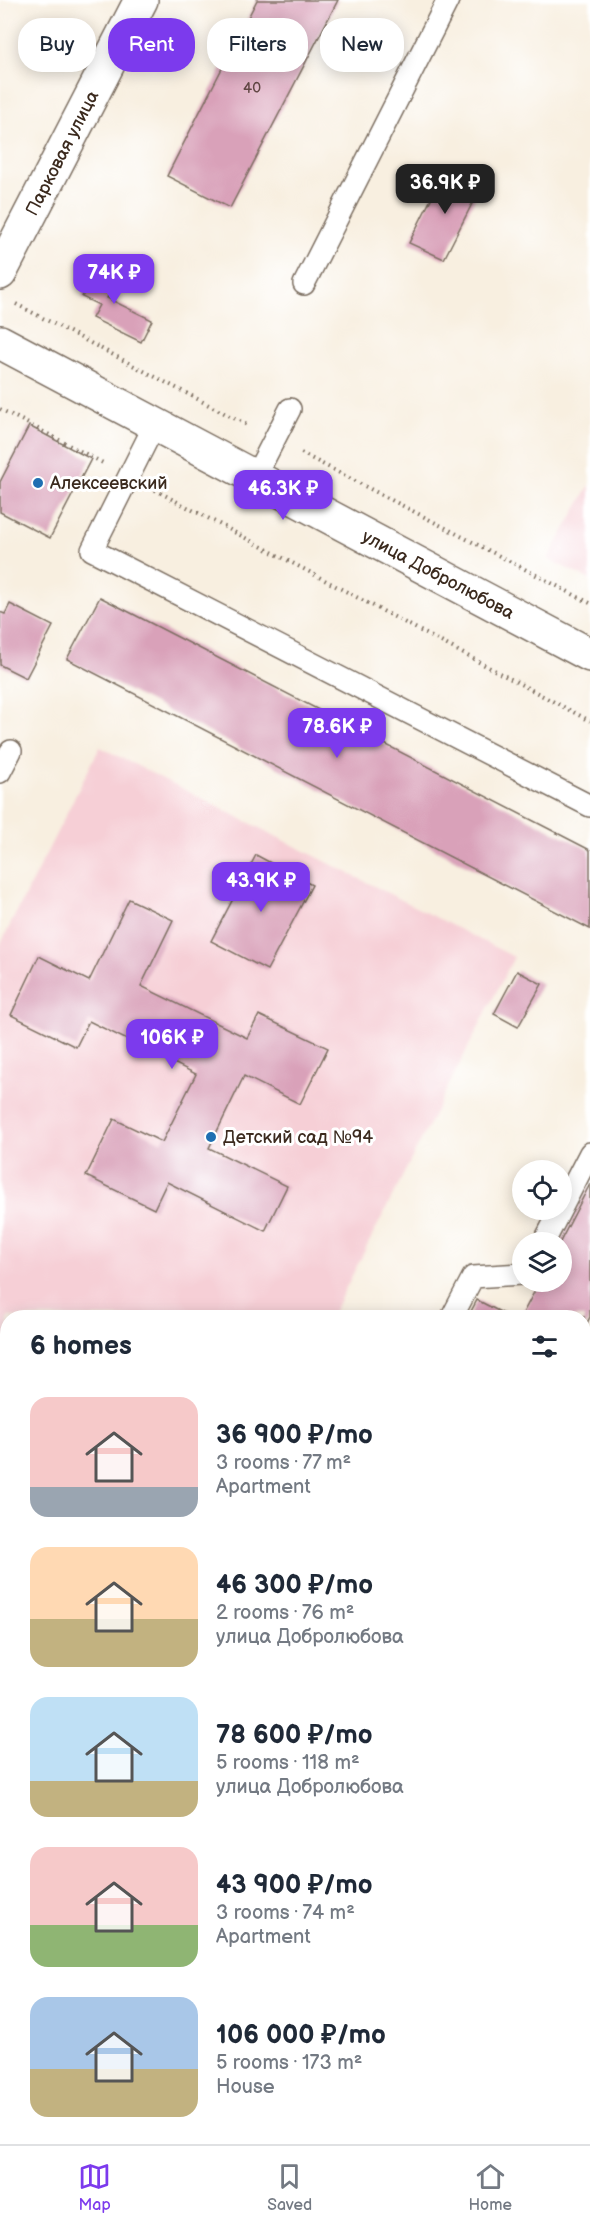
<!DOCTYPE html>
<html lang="en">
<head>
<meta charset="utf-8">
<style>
	:root { --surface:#fff; --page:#f6f6f7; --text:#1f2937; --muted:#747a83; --line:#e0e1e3; --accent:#7c3aed }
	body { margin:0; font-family:"Balsamiq Sans",sans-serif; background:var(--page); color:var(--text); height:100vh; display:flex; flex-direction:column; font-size:22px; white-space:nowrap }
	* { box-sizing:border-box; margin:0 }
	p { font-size:20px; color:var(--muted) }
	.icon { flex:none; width:33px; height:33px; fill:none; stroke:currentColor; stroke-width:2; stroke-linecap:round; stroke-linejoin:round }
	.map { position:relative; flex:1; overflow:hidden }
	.details { position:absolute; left:0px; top:1310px; width:591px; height:836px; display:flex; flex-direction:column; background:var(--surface); border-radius:24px 24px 0 0; box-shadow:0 3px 15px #0003 }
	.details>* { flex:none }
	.guide { position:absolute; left:18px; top:18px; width:555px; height:54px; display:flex; gap:12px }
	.controls { position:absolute; left:512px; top:1160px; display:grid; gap:12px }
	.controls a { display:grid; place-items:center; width:60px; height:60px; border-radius:50%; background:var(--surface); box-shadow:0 3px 15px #0003; font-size:30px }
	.price { position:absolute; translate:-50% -51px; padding:0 14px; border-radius:12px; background:var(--accent); color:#fff; font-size:20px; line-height:39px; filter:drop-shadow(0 2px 3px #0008) }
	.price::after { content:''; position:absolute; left:50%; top:36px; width:18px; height:14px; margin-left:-9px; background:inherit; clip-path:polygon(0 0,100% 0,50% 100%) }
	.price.current { background:#222; color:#fff }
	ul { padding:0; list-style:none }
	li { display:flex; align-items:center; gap:18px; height:150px; padding:0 30px }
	li span { display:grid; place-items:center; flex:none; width:168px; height:120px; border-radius:18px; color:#555 }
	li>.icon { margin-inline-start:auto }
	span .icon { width:72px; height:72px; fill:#fffc; stroke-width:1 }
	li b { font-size:26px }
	h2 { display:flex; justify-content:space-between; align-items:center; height:72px; padding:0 30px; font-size:26px }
	.chip { padding:0 21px; border-radius:24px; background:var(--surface); box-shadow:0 3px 15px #0003; font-size:21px; line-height:54px }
	.chip.current { background:var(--accent); color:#fff }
	.tab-bar { display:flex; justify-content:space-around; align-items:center; height:84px; border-top:2px solid var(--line); background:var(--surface); font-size:16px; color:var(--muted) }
	.tab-bar a { display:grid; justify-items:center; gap:3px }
	.tab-bar .current { color:var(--accent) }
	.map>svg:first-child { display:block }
</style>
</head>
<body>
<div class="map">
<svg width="590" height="2144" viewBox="0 0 590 2144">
	<rect width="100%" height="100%" fill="#fff"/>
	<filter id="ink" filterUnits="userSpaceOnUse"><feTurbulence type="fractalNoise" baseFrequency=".0167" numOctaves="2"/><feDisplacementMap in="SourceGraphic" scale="12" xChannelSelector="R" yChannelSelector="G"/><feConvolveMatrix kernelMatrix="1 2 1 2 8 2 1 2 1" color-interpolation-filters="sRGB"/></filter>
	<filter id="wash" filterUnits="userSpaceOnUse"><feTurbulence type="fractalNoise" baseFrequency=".008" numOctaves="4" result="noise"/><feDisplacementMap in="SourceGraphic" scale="24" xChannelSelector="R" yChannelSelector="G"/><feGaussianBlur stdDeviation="1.35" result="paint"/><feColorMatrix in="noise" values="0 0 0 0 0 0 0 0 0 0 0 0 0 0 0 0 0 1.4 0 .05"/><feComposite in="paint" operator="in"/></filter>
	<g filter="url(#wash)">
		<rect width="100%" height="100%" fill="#f8efe0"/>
		<!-- built -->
		<path fill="#f6cfd6" d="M590,485V580L548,559Z
			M100,747L514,957L331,1317H8L7,1363L0,1359V945Z"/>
		<g id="blocks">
			<!-- building -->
			<path fill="#d9a1b9" d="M257,0H338L230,208L167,176Z
				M445,171L480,188L444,259L409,243Z
				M99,261L120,271L107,298L152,320L141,342L92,318L99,305L82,297Z
				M29,426L91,459L50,538L0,512V482Z
				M100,597L590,850V929L67,659Z
				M10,604L53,626L26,678L0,665V612L5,614Z
				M256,855L312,885L267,970L211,941Z
				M129,899L173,920L141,986L247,1038L259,1015L328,1048L300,1104L244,1076L209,1148L287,1186L265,1231L167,1182L154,1209L86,1176L114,1119L162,1142L196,1074L89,1021L76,1047L11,1015L39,956L89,981Z
				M517,971L542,984L518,1027L494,1014Z
				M590,1184V1317L584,1329V1317H521L540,1281H561L560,1242Z
				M477,1300L510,1317H468Z
				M590,1953V1981L584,1978V1966Z
				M105,2138H121L133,2144H101Z
				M499,2138H561L558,2144H499L497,2143Z"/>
		</g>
	</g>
	<g filter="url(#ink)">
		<use href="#blocks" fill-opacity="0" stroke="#7d6f62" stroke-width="1.5"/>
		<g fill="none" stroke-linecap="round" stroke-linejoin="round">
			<!-- service casing -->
			<g stroke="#7d6f62" stroke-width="24">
				<path id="service" d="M304,284L448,0
					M155,424L92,550L590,806
					M255,477L290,409
					M0,772L11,751
					M544,1242L590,1153
					M452,1317L473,1277L522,1274"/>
			</g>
			<!-- minor casing -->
			<g stroke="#7d6f62" stroke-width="36">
				<g id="minor">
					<path id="s1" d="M0,342L590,655"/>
					<path d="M584,1650L590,1637"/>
					<path d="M0,1745L8,1748"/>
					<path d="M584,2046L590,2050"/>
					<path d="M317,2144L320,2138"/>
				</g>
			</g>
			<!-- tertiary casing -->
			<g stroke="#7d6f62" stroke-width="36">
				<g id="tertiary">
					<path id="s2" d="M0,273L141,0"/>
				</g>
			</g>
			<!-- path -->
			<path stroke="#7d6f62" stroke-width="4" stroke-dasharray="1.5 4.5" stroke-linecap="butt" d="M16,304L249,426
				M0,409L103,463
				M301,453L590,603
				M155,490L590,721
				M584,1460L590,1448"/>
			<!-- service -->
			<use href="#service" stroke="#fff" stroke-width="21"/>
			<!-- minor -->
			<use href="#minor" stroke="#fff" stroke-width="33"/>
			<!-- tertiary -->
			<use href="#tertiary" stroke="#fff" stroke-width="33"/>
		</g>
	</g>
	<!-- markers -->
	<g fill="#1f6fb2" stroke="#fff" stroke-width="2">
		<circle cx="38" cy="483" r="6"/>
		<circle cx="211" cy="1137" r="6"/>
	</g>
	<g text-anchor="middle" stroke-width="6" stroke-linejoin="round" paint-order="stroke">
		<!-- number labels -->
		<g font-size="15" fill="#624845">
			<text x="252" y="93">40</text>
		</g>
		<!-- street labels -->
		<g font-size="18" fill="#3b2a1e" stroke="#fff">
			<text dy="6" stroke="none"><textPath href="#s2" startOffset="135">Парковая улица</textPath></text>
			<text dy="6" stroke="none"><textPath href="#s1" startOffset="496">улица Добролюбова</textPath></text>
		</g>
		<!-- poi labels -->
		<g font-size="18" fill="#3b2a1e" stroke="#fff" text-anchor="start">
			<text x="50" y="489">Алексеевский</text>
			<text x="223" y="1143">Детский сад №94</text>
		</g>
	</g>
</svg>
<div class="controls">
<a><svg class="icon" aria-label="locate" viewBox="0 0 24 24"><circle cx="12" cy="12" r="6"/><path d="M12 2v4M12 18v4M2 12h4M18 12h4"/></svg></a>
<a><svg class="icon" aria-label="layers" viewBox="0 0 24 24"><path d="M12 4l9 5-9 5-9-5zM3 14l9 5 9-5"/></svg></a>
</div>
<b class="price current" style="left:445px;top:215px">36.9K ₽</b>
<b class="price" style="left:114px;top:305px">74K ₽</b>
<b class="price" style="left:283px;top:521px">46.3K ₽</b>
<b class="price" style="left:337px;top:759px">78.6K ₽</b>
<b class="price" style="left:261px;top:913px">43.9K ₽</b>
<b class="price" style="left:172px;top:1070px">106K ₽</b>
<div class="guide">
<a class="chip">Buy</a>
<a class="chip current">Rent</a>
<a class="chip">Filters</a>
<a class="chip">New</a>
</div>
<section class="details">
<h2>6 homes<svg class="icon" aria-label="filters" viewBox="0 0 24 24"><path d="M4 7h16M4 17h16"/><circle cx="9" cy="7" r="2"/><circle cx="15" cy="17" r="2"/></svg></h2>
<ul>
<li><span style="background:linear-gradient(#f6c9c9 75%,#9aa5b1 0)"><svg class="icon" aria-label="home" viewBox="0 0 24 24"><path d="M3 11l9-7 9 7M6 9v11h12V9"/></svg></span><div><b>36 900 ₽/mo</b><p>3 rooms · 77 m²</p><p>Apartment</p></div></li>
<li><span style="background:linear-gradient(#ffd9b3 60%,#c2b280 0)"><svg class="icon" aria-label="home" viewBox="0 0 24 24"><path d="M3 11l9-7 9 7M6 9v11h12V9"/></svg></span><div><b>46 300 ₽/mo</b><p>2 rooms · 76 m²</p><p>улица Добролюбова</p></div></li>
<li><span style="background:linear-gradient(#bfe0f5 70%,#c2b280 0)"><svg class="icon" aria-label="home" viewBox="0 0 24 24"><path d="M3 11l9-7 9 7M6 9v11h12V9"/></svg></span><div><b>78 600 ₽/mo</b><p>5 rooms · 118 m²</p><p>улица Добролюбова</p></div></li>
<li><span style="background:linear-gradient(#f6c9c9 65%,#8fb573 0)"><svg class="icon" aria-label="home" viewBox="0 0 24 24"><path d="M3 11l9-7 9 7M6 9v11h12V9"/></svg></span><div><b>43 900 ₽/mo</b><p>3 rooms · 74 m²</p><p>Apartment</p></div></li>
<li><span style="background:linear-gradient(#a9c7e8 60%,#c2b280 0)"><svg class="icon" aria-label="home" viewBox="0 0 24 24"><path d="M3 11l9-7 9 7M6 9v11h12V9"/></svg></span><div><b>106 000 ₽/mo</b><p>5 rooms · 173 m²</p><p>House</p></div></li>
</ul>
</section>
</div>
<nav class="tab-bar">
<a class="current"><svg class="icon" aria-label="map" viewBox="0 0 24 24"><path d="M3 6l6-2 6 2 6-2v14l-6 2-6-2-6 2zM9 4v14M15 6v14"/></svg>Map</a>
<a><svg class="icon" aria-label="saved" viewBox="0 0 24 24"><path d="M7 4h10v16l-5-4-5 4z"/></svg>Saved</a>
<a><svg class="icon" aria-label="home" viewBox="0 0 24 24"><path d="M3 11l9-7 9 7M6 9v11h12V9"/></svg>Home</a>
</nav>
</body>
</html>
